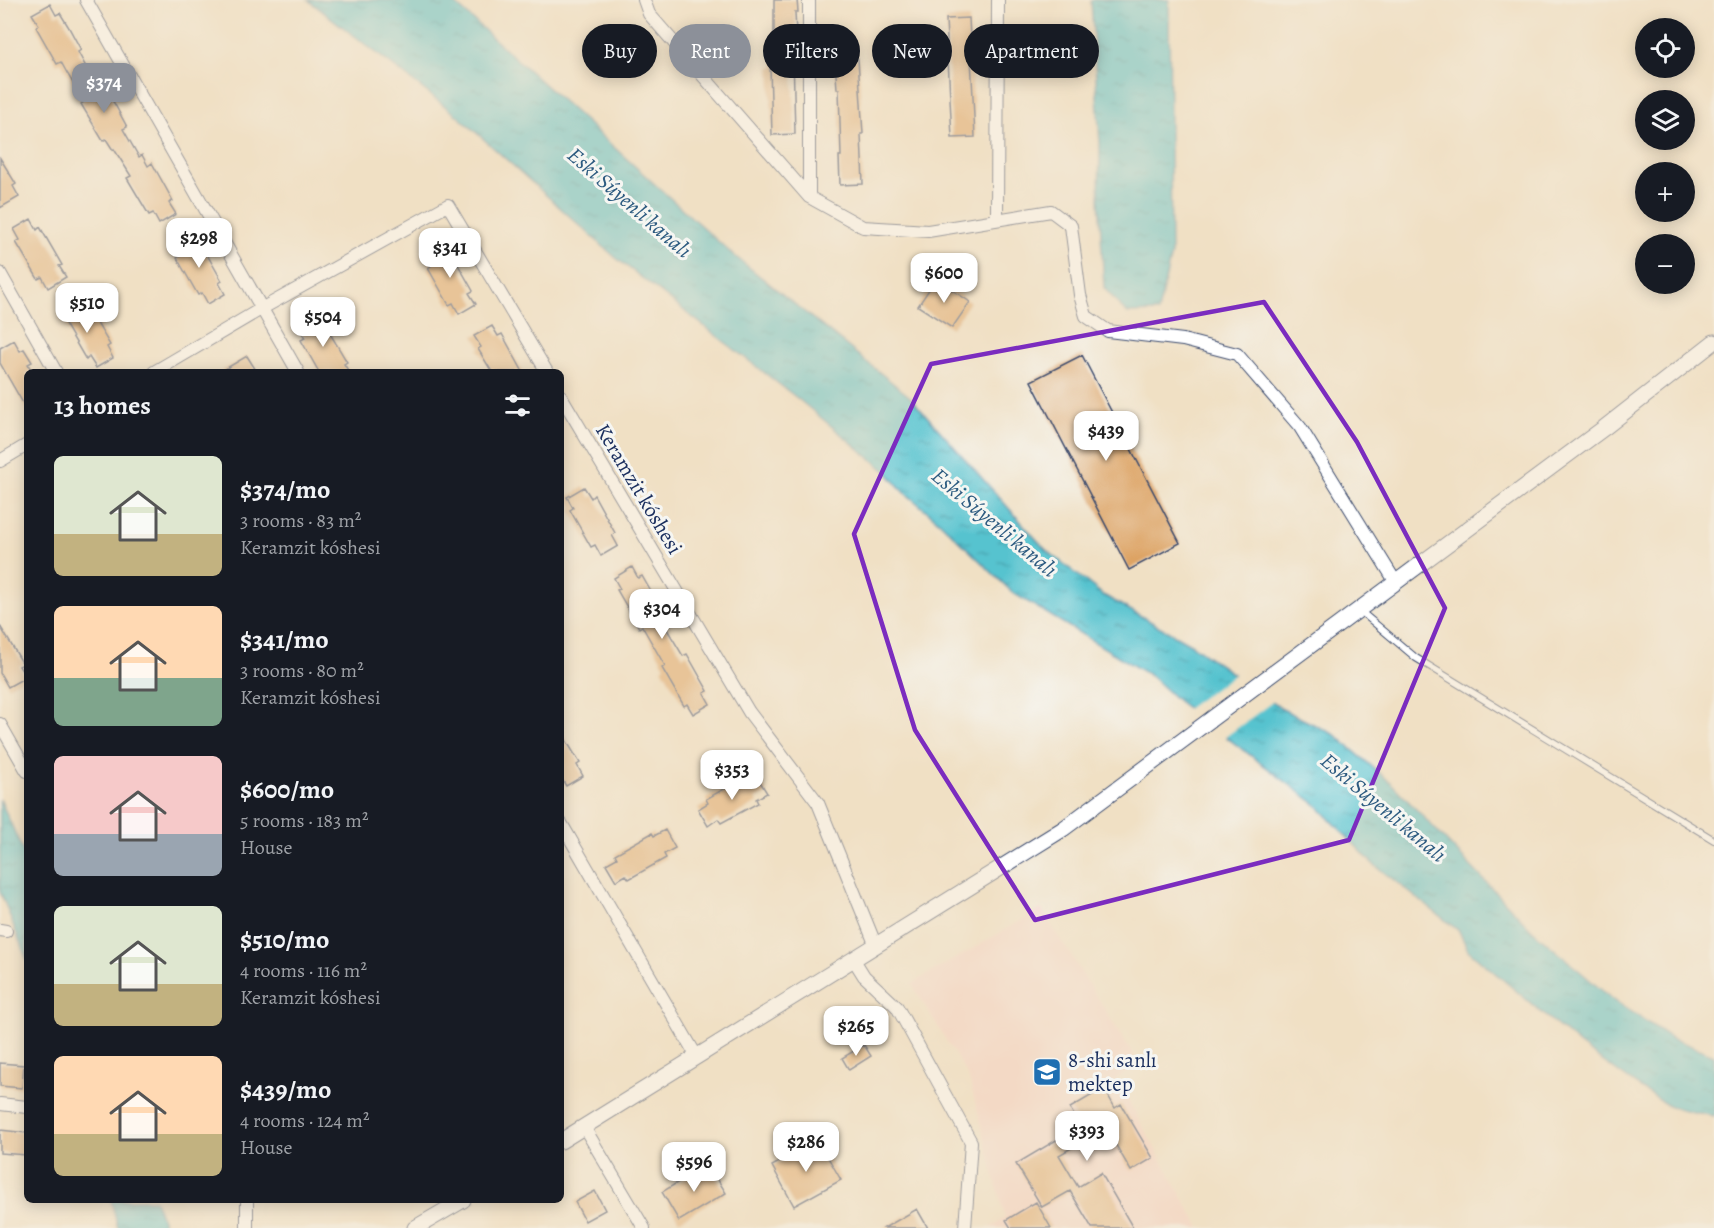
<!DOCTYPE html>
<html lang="en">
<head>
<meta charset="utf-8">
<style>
	:root { --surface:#171b24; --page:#20242c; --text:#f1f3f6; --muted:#9ea1a6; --accent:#8c9099 }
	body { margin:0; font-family:Alegreya,serif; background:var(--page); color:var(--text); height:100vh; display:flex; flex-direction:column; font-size:22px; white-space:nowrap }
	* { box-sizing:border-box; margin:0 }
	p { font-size:20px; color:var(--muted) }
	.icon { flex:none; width:33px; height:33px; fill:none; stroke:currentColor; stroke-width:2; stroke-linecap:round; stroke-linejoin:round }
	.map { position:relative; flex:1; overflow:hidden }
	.drawer { position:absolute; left:24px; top:369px; width:540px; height:834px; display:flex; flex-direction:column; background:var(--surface); border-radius:9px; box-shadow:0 3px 15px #0003 }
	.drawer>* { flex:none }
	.guide { position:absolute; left:582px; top:24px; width:570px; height:54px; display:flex; gap:12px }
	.tools { position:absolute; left:1635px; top:18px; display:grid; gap:12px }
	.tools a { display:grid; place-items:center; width:60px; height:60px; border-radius:50%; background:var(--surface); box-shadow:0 3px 15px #0003; font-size:30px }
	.price { position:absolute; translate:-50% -51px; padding:0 14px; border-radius:12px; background:#fff; color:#222; font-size:20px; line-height:39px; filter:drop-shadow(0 2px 3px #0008) }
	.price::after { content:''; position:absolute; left:50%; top:36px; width:18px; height:14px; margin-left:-9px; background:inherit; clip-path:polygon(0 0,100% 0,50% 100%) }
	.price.on { background:var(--accent); color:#fff }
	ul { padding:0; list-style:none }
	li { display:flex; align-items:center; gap:18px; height:150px; padding:0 30px }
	li span { display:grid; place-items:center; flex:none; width:168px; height:120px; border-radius:9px; color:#555 }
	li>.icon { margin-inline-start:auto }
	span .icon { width:72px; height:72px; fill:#fffc; stroke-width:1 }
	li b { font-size:26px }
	h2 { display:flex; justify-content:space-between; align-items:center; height:72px; padding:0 30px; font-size:26px }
	.tag { padding:0 21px; border-radius:27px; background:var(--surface); box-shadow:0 3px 15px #0003; font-size:21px; line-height:54px }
	.tag.on { background:var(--accent); color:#fff }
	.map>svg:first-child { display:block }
</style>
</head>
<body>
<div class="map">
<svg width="1714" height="1228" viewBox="0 0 1714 1228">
	<defs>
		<pattern id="water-ripples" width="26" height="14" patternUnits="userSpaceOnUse" patternTransform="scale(1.5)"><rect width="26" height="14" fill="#57c3cf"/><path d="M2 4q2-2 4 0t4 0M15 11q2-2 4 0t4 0" fill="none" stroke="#479fab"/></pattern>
	</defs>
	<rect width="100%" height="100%" fill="#f6f6f2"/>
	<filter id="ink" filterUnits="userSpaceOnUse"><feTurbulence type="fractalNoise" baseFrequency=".0167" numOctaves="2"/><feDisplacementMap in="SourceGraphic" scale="12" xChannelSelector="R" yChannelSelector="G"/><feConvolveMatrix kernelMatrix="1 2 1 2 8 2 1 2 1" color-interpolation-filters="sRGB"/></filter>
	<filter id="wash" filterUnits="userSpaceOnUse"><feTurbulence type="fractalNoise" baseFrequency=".008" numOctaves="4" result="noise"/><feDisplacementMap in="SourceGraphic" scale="24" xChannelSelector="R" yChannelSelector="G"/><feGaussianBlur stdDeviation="1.35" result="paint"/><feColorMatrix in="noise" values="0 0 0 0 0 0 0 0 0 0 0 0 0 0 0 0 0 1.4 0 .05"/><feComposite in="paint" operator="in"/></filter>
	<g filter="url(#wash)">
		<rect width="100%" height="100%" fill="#f0e0c4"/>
		<!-- built -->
		<path fill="#f7d1c6" d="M1041,909L1140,1065L1116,1079L1200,1228H990L1005,1217L969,1078L912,984Z"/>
		<!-- water -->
		<path fill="url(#water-ripples)" stroke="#397996" stroke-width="1.5" d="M308,0H451L731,253L909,396L1045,549L1103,595L1192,645L1282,709L1335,735L1390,782L1532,930L1612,999L1671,1038L1714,1055V1116L1670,1107L1633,1083L1580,1045L1468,950L1459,931L1372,863L1317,805L1178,701L1151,676L1013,593L940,522L902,490L887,472L797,398L616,258L459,117Z
			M1091,0H1169L1171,254L1158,312L1127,313L1104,288L1099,199L1100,144Z
			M0,799L27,860V960L0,891Z
			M111,1200H155L165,1228H118Z"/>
		<!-- pier -->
		<path fill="#f0e0c4" d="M1236,673L1275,700L1224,738L1185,710Z"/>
		<g id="blocks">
			<!-- building -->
			<path fill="#dda364" d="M774,0H797L798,12H795L797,54H793L795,134L772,135L770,67H774Z
				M50,4L56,15L60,13L68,26L81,50L78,52L94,82L102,92L106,90L114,103L127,127L123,129L139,157L142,155L148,166L152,163L173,201L169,203L176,214L159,224L153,213L149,215L127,178L131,176L114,149L113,150L106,139L103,141L81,104L84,102L67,73L61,62L57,64L36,27L39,25L32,14Z
				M969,18L975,137L952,138L946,19Z
				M858,59L863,134H861L863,184L840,185L839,156H841L839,89H837L835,60Z
				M0,158L16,184L13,186L19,197L0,208Z
				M31,219L37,230L40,227L62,265L59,266L66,277L48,288L42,277L38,279L16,242L20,240L14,229Z
				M191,235L198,246L201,244L222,281L219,283L225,294L208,304L202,293L198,295L177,258L180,256L174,245Z
				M442,245L448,256L452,254L473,291L469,293L476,304L459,314L453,303L449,305L428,268L431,266L424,255Z
				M936,279L970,302L952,328L918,306Z
				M78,299L85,310L88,308L110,345L107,347L113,358L96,368L89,357L86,360L64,322L68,320L62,309Z
				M315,317L321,328L325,325L347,362L344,364L349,372H319L301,340L305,338L299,327Z
				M492,326L498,336L502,334L523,372H492L478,349L481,347L474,336Z
				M14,340L20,351L24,349L32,362L28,364L32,372H27V410L0,363V348Z
				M1082,355L1180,543L1129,570L1031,381Z
				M247,356L257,372H220Z
				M584,487L591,498L594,495L615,533L612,535L618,546L601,556L595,545L591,547L570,510L573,508L567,497Z
				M632,567L638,578L642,576L663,613L659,616L683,656L687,654L708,691L704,693L710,704L693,714L687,704L684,706L662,668L665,666L642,626L639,628L617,590L620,589L614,578Z
				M0,626L23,664L19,666L26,677L8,687L0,673Z
				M561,732L580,763L577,765L583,776L566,786L561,778Z
				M756,775L767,793L756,799L758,803L721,823L718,819L708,826L698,809L708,803L706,799L744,778L746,781Z
				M665,830L675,848L664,854L666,858L629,879L626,875L616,881L606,864L617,858L615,854L652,833L654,836Z
				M864,1045L871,1056L849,1070L842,1058Z
				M0,1063L24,1065L22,1088L0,1086Z
				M1104,1088L1115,1108L1121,1104L1153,1158L1131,1171L1106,1128L1059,1155L1078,1187L1101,1173L1133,1228H1092L1070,1191L1042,1207L1016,1164L1080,1126L1070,1108Z
				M0,1130L27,1133V1155L0,1153Z
				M818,1140L841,1180L794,1206L772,1166Z
				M708,1164L726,1193L679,1221L662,1192Z
				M595,1191L605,1210L585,1221L575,1202Z
				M1036,1202L1051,1228H1011L1006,1220Z
				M917,1209L928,1228H884Z"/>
		</g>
	</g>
	<g filter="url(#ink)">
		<use href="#blocks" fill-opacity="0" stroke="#3b4a6d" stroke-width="1.5"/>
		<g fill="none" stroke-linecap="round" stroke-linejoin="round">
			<!-- service casing -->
			<g stroke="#3b4a6d" stroke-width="8">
				<path id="service" d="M1359,610L1416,658L1714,840"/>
			</g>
			<!-- minor casing -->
			<g stroke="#3b4a6d" stroke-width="14">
				<path id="minor" d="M86,0L298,372
					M644,0L649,14L809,197L863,227L928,231L1051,211L1071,226L1080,295L1086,316L1108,331L1183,340L1237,354L1300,427L1395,581
					M809,197V0
					M997,219L998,0
					M0,273L56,372
					M154,372L261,309L448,205L547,372
					M561,396L749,712L818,803L876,946
					M0,461L27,445
					M0,724L27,771
					M561,823L697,1057
					M0,930L6,931
					M854,960L864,976L897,1007L971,1142L965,1228
					M0,1104L27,1107
					M584,1127L644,1228
					M247,1200V1228"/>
			</g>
			<!-- tertiary casing -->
			<g stroke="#3b4a6d" stroke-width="17">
				<path id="tertiary" d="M561,1141L1063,829L1604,428L1714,342
					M415,1228L463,1200"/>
			</g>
			<!-- service -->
			<use href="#service" stroke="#fff" stroke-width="6"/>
			<!-- minor -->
			<use href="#minor" stroke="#fff" stroke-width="12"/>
			<!-- tertiary -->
			<use href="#tertiary" stroke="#fff" stroke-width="15"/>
		</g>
	</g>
	<!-- marked area -->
	<path d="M0 0H1714V1228H0ZM1264,302L1357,442L1445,608L1349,840L1035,920L915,730L854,534L931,364Z" fill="#f0e0c4" fill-opacity=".55" fill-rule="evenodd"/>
	<path fill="none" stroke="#7b2cbf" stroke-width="4.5" stroke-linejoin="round" d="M1264,302L1357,442L1445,608L1349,840L1035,920L915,730L854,534L931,364Z"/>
	<!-- icons -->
	<defs>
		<g id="school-square" transform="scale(1.5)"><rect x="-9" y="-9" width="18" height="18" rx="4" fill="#1f6fb2" stroke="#f6f6f2"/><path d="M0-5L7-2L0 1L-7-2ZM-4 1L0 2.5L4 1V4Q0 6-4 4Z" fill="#fff"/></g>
	</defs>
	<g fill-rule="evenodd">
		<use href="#school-square" x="1047" y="1072"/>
	</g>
	<g text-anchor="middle" stroke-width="6" stroke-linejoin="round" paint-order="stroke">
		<!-- street labels -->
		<g font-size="21" fill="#1b2f5e" stroke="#f6f6f2">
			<text transform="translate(639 489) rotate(59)" y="7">Keramzit kóshesi</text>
		</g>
		<!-- poi labels -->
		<g font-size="21" fill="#1b2f5e" stroke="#f6f6f2" text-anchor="start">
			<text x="1068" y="1067">8-shi sanlı<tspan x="1068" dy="24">mektep</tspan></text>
		</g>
		<!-- water labels -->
		<g font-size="22" font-style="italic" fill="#2d5b80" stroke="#f6f6f2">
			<text transform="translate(630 202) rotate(41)" y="8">Eski Súyenli kanalı</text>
			<text transform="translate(995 522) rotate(40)" y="8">Eski Súyenli kanalı</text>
			<text transform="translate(1384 807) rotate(40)" y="8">Eski Súyenli kanalı</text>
		</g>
	</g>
</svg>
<div class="tools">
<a><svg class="icon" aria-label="locate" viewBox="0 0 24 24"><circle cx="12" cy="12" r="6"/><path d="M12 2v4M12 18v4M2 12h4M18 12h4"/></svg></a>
<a><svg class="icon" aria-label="layers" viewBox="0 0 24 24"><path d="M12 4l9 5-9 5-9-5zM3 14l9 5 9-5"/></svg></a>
<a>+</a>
<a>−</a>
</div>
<b class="price on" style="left:104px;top:114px">$374</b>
<b class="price" style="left:199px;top:269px">$298</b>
<b class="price" style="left:450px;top:279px">$341</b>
<b class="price" style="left:944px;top:304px">$600</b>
<b class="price" style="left:87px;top:334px">$510</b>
<b class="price" style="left:323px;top:348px">$504</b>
<b class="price" style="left:1106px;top:462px">$439</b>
<b class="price" style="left:662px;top:640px">$304</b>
<b class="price" style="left:732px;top:801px">$353</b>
<b class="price" style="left:856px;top:1057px">$265</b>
<b class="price" style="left:1087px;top:1162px">$393</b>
<b class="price" style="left:806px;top:1173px">$286</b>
<b class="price" style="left:694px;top:1193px">$596</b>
<div class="guide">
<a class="tag">Buy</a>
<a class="tag on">Rent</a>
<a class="tag">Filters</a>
<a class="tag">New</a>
<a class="tag">Apartment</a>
</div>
<section class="drawer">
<h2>13 homes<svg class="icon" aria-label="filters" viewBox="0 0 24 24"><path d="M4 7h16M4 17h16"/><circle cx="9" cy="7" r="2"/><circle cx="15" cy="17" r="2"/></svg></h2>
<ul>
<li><span style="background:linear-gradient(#dfe7d0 65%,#c2b280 0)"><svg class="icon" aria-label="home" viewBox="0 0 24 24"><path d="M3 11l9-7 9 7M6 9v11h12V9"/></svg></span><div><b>$374/mo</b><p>3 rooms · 83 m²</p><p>Keramzit kóshesi</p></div></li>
<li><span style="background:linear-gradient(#ffd9b3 60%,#7fa58c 0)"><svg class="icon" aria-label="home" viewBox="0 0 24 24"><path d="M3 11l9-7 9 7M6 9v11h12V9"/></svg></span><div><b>$341/mo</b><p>3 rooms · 80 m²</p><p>Keramzit kóshesi</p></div></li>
<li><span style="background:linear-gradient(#f6c9c9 65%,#9aa5b1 0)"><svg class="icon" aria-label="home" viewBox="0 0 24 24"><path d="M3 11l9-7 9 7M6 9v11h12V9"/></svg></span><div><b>$600/mo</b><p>5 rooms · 183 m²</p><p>House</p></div></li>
<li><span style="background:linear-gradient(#dfe7d0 65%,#c2b280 0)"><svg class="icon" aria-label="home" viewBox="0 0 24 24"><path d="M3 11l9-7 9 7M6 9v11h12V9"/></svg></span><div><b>$510/mo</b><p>4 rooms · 116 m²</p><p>Keramzit kóshesi</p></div></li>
<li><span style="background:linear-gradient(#ffd9b3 65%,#c2b280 0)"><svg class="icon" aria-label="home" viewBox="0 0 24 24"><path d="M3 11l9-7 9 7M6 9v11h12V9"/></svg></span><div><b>$439/mo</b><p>4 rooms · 124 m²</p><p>House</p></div></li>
</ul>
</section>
</div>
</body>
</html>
